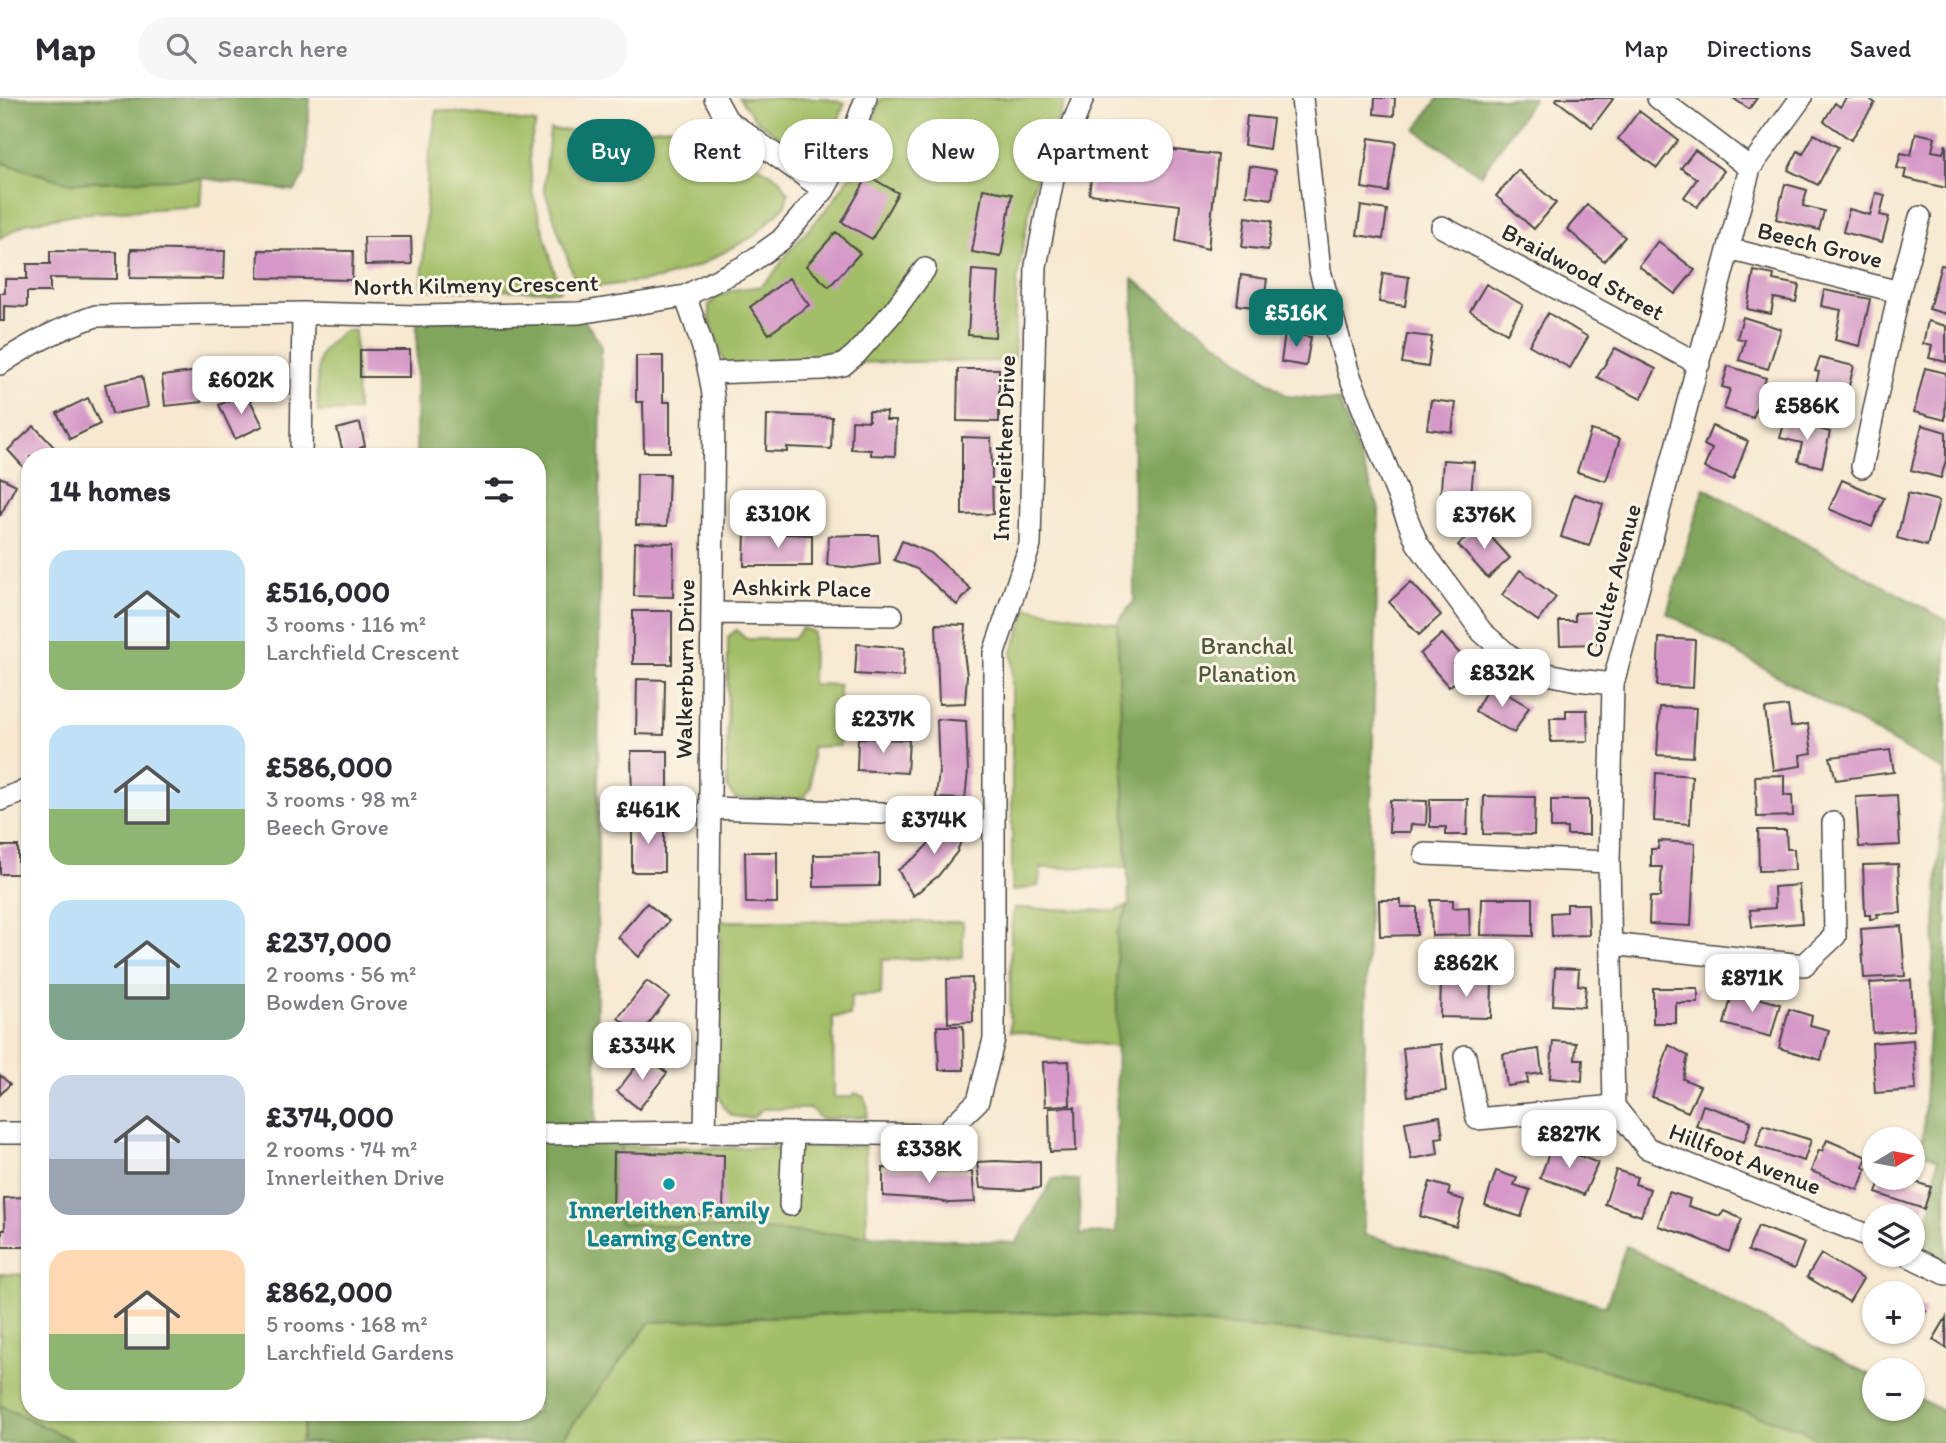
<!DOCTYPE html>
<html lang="en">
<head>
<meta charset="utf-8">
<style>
	:root { --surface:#fff; --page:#f7f7f7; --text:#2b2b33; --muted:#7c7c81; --line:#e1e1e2; --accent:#0f766e }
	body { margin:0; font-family:Itim,sans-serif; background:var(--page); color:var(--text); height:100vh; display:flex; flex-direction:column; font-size:26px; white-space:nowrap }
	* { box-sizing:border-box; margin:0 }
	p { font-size:23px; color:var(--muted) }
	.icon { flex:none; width:38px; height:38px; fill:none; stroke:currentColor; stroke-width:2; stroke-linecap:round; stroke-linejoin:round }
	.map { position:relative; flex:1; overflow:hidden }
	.drawer { position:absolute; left:21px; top:350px; width:525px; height:973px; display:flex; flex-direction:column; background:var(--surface); border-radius:28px; box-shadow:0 2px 5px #0004 }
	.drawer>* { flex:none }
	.guide { position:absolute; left:567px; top:21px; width:665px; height:63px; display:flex; gap:14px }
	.needle { width:46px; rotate:80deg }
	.tools { position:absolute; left:1862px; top:1029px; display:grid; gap:14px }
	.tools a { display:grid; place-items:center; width:63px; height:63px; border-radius:50%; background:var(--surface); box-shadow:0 2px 5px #0004; font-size:35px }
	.price { position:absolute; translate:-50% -60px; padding:0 16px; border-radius:14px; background:#fff; color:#222; font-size:23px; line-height:46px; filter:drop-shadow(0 2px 4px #0008) }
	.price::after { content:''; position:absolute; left:50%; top:42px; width:21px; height:16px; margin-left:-10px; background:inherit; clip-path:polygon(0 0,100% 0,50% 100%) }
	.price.on { background:var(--accent); color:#fff }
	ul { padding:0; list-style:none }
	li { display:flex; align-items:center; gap:21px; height:175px; padding:0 28px }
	li span { display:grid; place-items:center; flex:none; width:196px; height:140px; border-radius:21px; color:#555 }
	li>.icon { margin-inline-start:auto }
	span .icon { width:84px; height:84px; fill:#fffc; stroke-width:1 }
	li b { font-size:30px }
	h2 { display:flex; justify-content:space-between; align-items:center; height:84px; padding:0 28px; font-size:30px }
	.chip { padding:0 24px; border-radius:32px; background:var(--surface); box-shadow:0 2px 5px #0004; font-size:24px; line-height:63px }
	.chip.on { background:var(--accent); color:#fff }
	header { display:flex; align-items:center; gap:42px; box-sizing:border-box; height:98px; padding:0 35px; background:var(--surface); border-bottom:2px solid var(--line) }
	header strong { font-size:33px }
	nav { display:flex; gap:38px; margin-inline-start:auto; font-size:24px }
	.search { width:490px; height:63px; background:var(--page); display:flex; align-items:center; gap:18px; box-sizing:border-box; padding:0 24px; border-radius:38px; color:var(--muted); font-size:26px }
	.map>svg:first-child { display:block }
</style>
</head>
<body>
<header>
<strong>Map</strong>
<div class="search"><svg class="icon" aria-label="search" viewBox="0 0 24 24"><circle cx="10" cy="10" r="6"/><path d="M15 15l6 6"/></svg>Search here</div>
<nav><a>Map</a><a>Directions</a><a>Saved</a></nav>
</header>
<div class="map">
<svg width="1946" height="1345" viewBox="0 0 1946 1345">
	<rect width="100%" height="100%" fill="#fcf5e5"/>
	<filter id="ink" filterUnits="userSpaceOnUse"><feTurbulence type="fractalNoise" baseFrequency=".0143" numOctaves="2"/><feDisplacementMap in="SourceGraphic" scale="14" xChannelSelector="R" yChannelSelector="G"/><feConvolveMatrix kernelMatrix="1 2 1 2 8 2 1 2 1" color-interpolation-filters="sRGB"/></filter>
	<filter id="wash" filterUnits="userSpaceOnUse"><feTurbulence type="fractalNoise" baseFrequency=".00686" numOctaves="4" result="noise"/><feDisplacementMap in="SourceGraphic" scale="28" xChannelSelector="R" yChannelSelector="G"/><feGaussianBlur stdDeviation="1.57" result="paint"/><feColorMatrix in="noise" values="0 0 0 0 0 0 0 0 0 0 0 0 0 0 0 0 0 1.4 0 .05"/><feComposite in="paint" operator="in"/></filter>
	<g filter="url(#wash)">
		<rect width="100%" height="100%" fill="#f7e8d0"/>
		<!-- green -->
		<path fill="#a2be66" stroke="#667448" stroke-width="2" d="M739,0H823L845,5L829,47L823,53L801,55L756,22Z
			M881,0H1066L1033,90L1017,182L1014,263L725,266L709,219V207L717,199L733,192L761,188L771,179L790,152L831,106L856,69Z
			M437,12L536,25L529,50L532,93L560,193L422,191L428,66Z
			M711,24L763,71L780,81L788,95L785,108L754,138L698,168L660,181L578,191L544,91L550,32L632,33Z
			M0,64L69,85L202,80L200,108L75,116L27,125L0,140Z
			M346,232L355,233L357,313L318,314C318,301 316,267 321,256C325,248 338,237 346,232Z
			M1028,510L1117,525L1127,769L1041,770L1038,788L1012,793V554Z
			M802,530L813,534L812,586L839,587L840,648L812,649L811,690L803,700L736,701L727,690L728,539L736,532L746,541H793Z
			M1129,807L1117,835V949L1010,933L1011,832L1014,810L1116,813Z
			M721,823L963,824V859L882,862L881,897L851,898L850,918L833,919L834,999H852L855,995L864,999L868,1010L867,1019L820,1021L812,1011H762L753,1020C729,1019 726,1019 718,994Z
			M621,1048L719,1050L865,1048L867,1138L620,1126Z
			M0,1176L30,1177V1314H306L301,1345H78L46,1332L47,1330L0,1307Z
			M1062,1214L1541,1253L1800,1330L1822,1345H559L650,1224L854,1215Z"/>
		<!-- forest -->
		<path fill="#81a55b" stroke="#566843" stroke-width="2" d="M0,0H310L305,75L295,93L202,80L69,85L0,64Z
			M1438,0H1534L1481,77L1416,32Z
			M1133,181L1287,298L1339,303L1379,411L1363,1017L1364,1136L1606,1208L1626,1148C1709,1191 1790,1238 1874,1279V1311H1913V1298L1946,1314V1345H1822L1800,1330L1541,1253L1062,1214L854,1215L650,1224L559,1345H301L306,1314H537V359H416L417,218L579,215L601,246L596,1035L621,1048L620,1125L1016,1145L1053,1081L1079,1082L1080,1136L1116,1135L1117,835L1129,807L1117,525L1134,503Z
			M1704,390L1946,522V1176L1922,1164L1938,1061L1922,1054L1944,673L1667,515Z
			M0,1307L78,1345H0Z"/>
		<g id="blocks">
			<!-- building -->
			<path fill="#d598c8" d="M1375,0H1395L1394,18L1374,16Z
				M1557,0H1611L1613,1L1592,29L1556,2Z
				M1733,0H1757L1749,11Z
				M1846,0H1868L1875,5L1851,42L1824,23L1835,5L1840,9Z
				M1639,13L1678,42L1657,70L1618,41Z
				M1247,18L1273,21L1269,51L1244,47Z
				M1916,35L1935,39L1932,53L1943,55L1946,46V90L1904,80L1906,72L1897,70L1901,55L1911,57Z
				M1814,36L1838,49L1818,87L1788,72L1798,53L1803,56Z
				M1369,40L1396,44L1388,94L1362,90Z
				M1096,43L1218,57L1208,151L1176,143L1180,107L1089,96Z
				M1695,52L1724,73L1697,109L1684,99L1697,81L1681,70Z
				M1250,68L1276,72L1272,101L1246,97Z
				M1518,72L1556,105L1534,131L1496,98Z
				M868,78L898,95L872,141L842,124Z
				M1785,86L1807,92L1803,108L1824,113L1819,132L1776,121Z
				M983,91L1012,96L1001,159L972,154Z
				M1876,95L1885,97L1880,117L1889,119L1882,144L1843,134L1849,111L1870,117Z
				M1587,107L1625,139L1604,163L1567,131Z
				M1361,108L1387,112L1383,141L1357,137Z
				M1246,119L1272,123L1268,152L1242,149Z
				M836,134L860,155L829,189L806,168Z
				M364,139H411L412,166L365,167Z
				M1658,143L1695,172L1675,196L1639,168Z
				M131,151L225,153L224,181L130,180Z
				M259,152L353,153L352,182L258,180Z
				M50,153L117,154V181L50,180V194H27V209L4,208V223H0V195H5V181H27V166H50Z
				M1941,167L1946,168V216L1929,211Z
				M972,172L999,174L995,239L968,237Z
				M1754,173L1774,177L1773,182L1799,187L1796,204L1774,200L1771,216L1747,211Z
				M1383,175L1409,179L1405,208L1379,204Z
				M1241,177L1267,181L1263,210L1237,207Z
				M789,180L809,207L769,236L750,209Z
				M1486,186L1523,207L1507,235L1470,213Z
				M1824,192L1870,201L1860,248L1835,242L1841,212L1821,208Z
				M1548,215L1588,239L1570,270L1529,247Z
				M1743,219L1781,231L1768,271L1739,262L1745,242L1737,240Z
				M1928,223L1946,228V264L1929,260L1932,248L1923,246Z
				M1285,235L1311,239L1306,268L1281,264Z
				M1407,236L1432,239L1428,269L1402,265Z
				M1615,250L1656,271L1641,301L1597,279Z
				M360,252H410V279H360Z
				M636,258H663V304H670V354H644L643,304H636Z
				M1820,260L1854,268L1843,311L1812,303L1819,274L1815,273Z
				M1728,268L1766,280L1753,320L1724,311L1730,291L1722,289Z
				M1925,270L1946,275L1945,322L1914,314Z
				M958,271H999V324L957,323Z
				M199,273L202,304L165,308L162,278Z
				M142,278L148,309L112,316L105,286Z
				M246,294L263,328L235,341L219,307Z
				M88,300L100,326L70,341L57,315Z
				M1431,302L1456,305L1452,334L1427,331Z
				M869,313L887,314L886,322H896L895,358L871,357V352L851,351L852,322L869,323Z
				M767,317L832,319L831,351L787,349V354L766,353Z
				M1785,322L1830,334L1822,369L1798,363L1802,345L1780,340Z
				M360,325L365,348L360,350L362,359H338L337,355L343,354L337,331Z
				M1922,327L1946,334V362L1941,380L1911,372Z
				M34,328L54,349L42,359H30V370L27,373L8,352Z
				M1712,328L1748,343L1733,382L1704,370L1712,351L1704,347Z
				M1591,332L1620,341L1606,383L1577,374Z
				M962,339L991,340L993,416L962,417Z
				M1443,362L1474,364L1470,409L1440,406Z
				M637,376H669L667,428L636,427Z
				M0,379L16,387L0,418Z
				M1842,382L1884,400L1872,429L1829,411Z
				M1908,395L1939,403L1927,448L1897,440Z
				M1574,396L1603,406L1589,448L1561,439Z
				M1480,427L1510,460L1488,480L1458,447Z
				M745,434L812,437V468H744Z
				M854,437H878L880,466L853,470L827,467L829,438Z
				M902,443L931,455L971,491L957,507L917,471L894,462Z
				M635,444L674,445L673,499L634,498Z
				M1520,472L1556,499L1538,523L1502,497Z
				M1411,484L1441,517L1419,537L1389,504Z
				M633,513H672V566H633Z
				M1596,514L1597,546L1560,547L1559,523H1575V515Z
				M936,526L966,527L964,555L967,577L965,605L939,606Z
				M1442,536L1472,569L1449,589L1420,556Z
				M1659,540L1695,542L1693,590L1657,588Z
				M857,546L904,550L903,579L855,576Z
				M637,581L665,582L664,637L636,636Z
				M1490,586L1529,609L1514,635L1475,613Z
				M1788,608L1791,629L1808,626L1812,655L1800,657L1801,668L1773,672L1765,611Z
				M1660,609L1696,610L1693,659L1657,657Z
				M1566,612H1587L1588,643L1551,644L1550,620H1566Z
				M937,621L966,623L968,673L965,701L936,700L939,673Z
				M858,640L909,642L907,675L857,672Z
				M1890,652L1894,674L1836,682L1830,659Z
				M631,653H668V705H632Z
				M1656,675L1692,678L1690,726L1654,723Z
				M1784,677V697H1792L1793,718L1757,719L1755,678Z
				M1897,697L1900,747L1859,749L1856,699Z
				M1484,698L1535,699L1534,737L1483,736Z
				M1430,701H1468L1467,737H1446V729H1430Z
				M1390,702L1427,703L1426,727L1411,726L1410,734H1389Z
				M1551,702H1589V737H1567V730H1551Z
				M944,717L967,726L957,754L938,778L913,798L898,772L918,757L934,740Z
				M632,723H664V774H632Z
				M1758,732H1786L1787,751H1794L1795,772L1759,773Z
				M1659,743L1695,745L1691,828L1649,826L1650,799H1660L1662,769H1651V751H1658Z
				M0,748H18V776H0Z
				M745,754H777V805H746Z
				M879,756V788L814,789V757Z
				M1898,766L1901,815L1877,816L1878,820L1870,821V817H1865L1863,767Z
				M1799,787L1802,825L1752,829L1750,812L1775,810L1774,789Z
				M1482,800H1533V838L1481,837Z
				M1379,802H1401V809H1417V837L1380,838Z
				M1431,802H1453V810L1469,809L1470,837L1432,838Z
				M647,805L669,823L639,859L618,839Z
				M1567,806H1588L1589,837L1552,838L1551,815L1567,814Z
				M1901,828L1905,878L1864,880L1861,831Z
				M1555,870L1579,871L1578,887L1586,888L1584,909L1553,907Z
				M972,880L973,924L948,925L947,881Z
				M1441,882L1492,883L1491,920L1440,919Z
				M1911,882L1914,932L1873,935L1870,885Z
				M647,883L669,899L640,937L618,920Z
				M1653,890H1698V905H1676V925H1653Z
				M1733,893L1780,906L1771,939L1724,926Z
				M1789,911L1812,918L1810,927L1829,932L1821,962L1779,950Z
				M937,928H963L964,972H939Z
				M1913,942L1916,992L1875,995L1872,945Z
				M1553,943L1576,945L1575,961H1583L1582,983L1550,980Z
				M1441,946L1446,993L1408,998L1403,950Z
				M1669,947L1688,958L1683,981L1700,988L1688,1014L1652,999Z
				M1539,951L1542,975L1527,977L1528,985L1507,988L1503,956Z
				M645,957L667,975L639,1011L617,993Z
				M1069,963L1070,1007L1045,1008L1043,964Z
				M0,977L10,986L0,997Z
				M1703,1007L1751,1023L1744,1044L1696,1028Z
				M1075,1009L1076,1053L1050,1054L1049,1010Z
				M1440,1018L1443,1039L1436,1040L1438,1056L1411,1061L1405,1024Z
				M1763,1027L1811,1042L1804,1063L1756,1048Z
				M1827,1042L1867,1059L1863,1069L1866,1071L1858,1092L1811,1073L1819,1052L1822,1053Z
				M1552,1047L1598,1065L1584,1097L1562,1087L1540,1080Z
				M614,1054L724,1057L723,1118L613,1115Z
				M996,1063L1018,1064L1040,1063V1090L1021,1092L980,1090L977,1064Z
				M883,1070L972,1074L975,1104L950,1105L927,1101L883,1098Z
				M1616,1072L1637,1079L1635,1086L1650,1091L1641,1118L1605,1106Z
				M1496,1073L1517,1080L1514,1087L1530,1092L1521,1119L1485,1107Z
				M1881,1080H1902L1931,1089L1924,1111L1876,1095Z
				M1430,1084L1450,1090L1448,1097L1464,1102L1456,1129L1420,1118Z
				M1669,1094L1690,1101L1688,1108L1720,1118L1724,1113L1742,1121L1729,1154L1694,1139L1658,1128Z
				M25,1099V1108H30V1149H2V1132H5L4,1100Z
				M1758,1128L1804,1145L1794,1171L1748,1153Z
				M1821,1156L1863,1181L1849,1204L1807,1179Z
				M1913,1205L1926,1213L1913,1236Z
				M1946,1220V1250L1933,1242Z"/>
		</g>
	</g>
	<g filter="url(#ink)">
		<use href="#blocks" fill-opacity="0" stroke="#4a4744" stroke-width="2"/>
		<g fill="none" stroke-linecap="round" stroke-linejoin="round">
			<!-- street casing -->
			<g stroke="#4a4744" stroke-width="24">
				<path id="street" d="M715,0L727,22L824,92
					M1302,0L1320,173L1349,276L1417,445L1482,534L1514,562L1543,575L1577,582L1613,586
					M1658,0L1750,70
					M1442,129L1699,266
					M1729,151L1899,194L1862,369
					M1899,194L1920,119
					M685,198C699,236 710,265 714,306L708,891L705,1034
					M0,266C31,245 60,230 96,218L303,215L417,218L579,215L685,198L745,168L781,142L824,92L848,49L866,0
					M711,275L823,271L843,267L856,256L893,214L925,171
					M301,359L303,215
					M712,515L892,517
					M0,702L30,691
					M709,710L882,715
					M1425,756L1609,764
					M1610,846L1804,867L1835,838L1833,725
					M1465,958L1477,1021L1614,1008
					M1614,1008L1609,764L1613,586L1750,70L1801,0
					M1614,1008L1647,1050L1874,1140
					M0,1035H30
					M537,1036L705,1034L943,1037L978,1003L994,941V555L1030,447L1036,168L1055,71L1083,0
					M790,1107L793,1035
					M1907,1157L1946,1176"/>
			</g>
			<!-- street -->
			<use href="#street" stroke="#fff" stroke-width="21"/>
		</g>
	</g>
	<!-- markers -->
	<circle fill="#0f9aa8" stroke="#fcf5e5" stroke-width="2.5" cx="669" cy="1086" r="7"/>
	<g text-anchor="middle" stroke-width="6" stroke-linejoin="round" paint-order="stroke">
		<!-- street labels -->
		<g font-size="24" fill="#2b2b2b" stroke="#fcf5e5">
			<text transform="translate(1820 147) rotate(14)" y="8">Beech Grove</text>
			<text transform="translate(1583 174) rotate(28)" y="8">Braidwood Street</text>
			<text transform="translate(476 187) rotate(-1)" y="8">North Kilmeny Crescent</text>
			<text transform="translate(1004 350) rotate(-88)" y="8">Innerleithen Drive</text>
			<text transform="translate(1613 483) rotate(-75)" y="8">Coulter Avenue</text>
			<text transform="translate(802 490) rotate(1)" y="8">Ashkirk Place</text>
			<text transform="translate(685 571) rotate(-89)" y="8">Walkerburn Drive</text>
			<text transform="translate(1745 1061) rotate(21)" y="8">Hillfoot Avenue</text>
		</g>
		<!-- park labels -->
		<g font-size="24" fill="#4f573d" stroke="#fcf5e5">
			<text x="1247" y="556">Branchal<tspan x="1247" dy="28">Planation</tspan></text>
		</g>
		<!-- culture labels -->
		<g font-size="24" font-weight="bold" fill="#0d838f" stroke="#fcf5e5">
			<text x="669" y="1120">Innerleithen Family<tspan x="669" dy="28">Learning Centre</tspan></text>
		</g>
	</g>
</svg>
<div class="tools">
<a><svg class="needle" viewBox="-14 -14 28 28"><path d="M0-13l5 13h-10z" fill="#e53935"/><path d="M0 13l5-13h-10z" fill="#7c7c81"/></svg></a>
<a><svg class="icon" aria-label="layers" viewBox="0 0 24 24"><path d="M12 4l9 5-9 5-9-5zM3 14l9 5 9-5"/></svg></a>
<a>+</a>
<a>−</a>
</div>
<b class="price on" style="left:1296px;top:251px">£516K</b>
<b class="price" style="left:241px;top:318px">£602K</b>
<b class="price" style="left:1807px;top:344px">£586K</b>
<b class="price" style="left:778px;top:452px">£310K</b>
<b class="price" style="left:1484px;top:453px">£376K</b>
<b class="price" style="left:1502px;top:611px">£832K</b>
<b class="price" style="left:883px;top:657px">£237K</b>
<b class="price" style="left:648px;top:748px">£461K</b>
<b class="price" style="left:934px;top:758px">£374K</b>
<b class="price" style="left:1466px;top:901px">£862K</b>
<b class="price" style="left:1752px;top:916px">£871K</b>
<b class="price" style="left:642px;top:984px">£334K</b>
<b class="price" style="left:1569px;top:1072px">£827K</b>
<b class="price" style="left:929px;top:1087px">£338K</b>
<div class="guide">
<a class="chip on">Buy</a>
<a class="chip">Rent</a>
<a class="chip">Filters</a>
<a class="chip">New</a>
<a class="chip">Apartment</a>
</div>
<section class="drawer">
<h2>14 homes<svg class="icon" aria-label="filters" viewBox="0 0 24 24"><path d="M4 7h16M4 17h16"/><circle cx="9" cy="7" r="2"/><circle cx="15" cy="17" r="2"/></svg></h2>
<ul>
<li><span style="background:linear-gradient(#bfe0f5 65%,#8fb573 0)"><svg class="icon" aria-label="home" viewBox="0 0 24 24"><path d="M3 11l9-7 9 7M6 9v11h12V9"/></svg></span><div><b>£516,000</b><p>3 rooms · 116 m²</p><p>Larchfield Crescent</p></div></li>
<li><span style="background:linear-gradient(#bfe0f5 60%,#8fb573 0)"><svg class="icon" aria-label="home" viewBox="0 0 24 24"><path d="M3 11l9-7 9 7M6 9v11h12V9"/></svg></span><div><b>£586,000</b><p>3 rooms · 98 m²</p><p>Beech Grove</p></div></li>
<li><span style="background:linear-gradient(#bfe0f5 60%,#7fa58c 0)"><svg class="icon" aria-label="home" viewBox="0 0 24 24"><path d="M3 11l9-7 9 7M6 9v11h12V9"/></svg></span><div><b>£237,000</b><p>2 rooms · 56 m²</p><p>Bowden Grove</p></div></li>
<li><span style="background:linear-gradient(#c9d6e8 60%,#9aa5b1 0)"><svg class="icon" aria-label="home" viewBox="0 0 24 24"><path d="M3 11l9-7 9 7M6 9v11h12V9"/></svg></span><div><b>£374,000</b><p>2 rooms · 74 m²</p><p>Innerleithen Drive</p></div></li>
<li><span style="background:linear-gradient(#ffd9b3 60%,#8fb573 0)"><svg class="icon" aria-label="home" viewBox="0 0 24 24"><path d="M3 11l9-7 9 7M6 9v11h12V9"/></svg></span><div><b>£862,000</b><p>5 rooms · 168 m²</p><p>Larchfield Gardens</p></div></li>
</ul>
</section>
</div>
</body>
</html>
